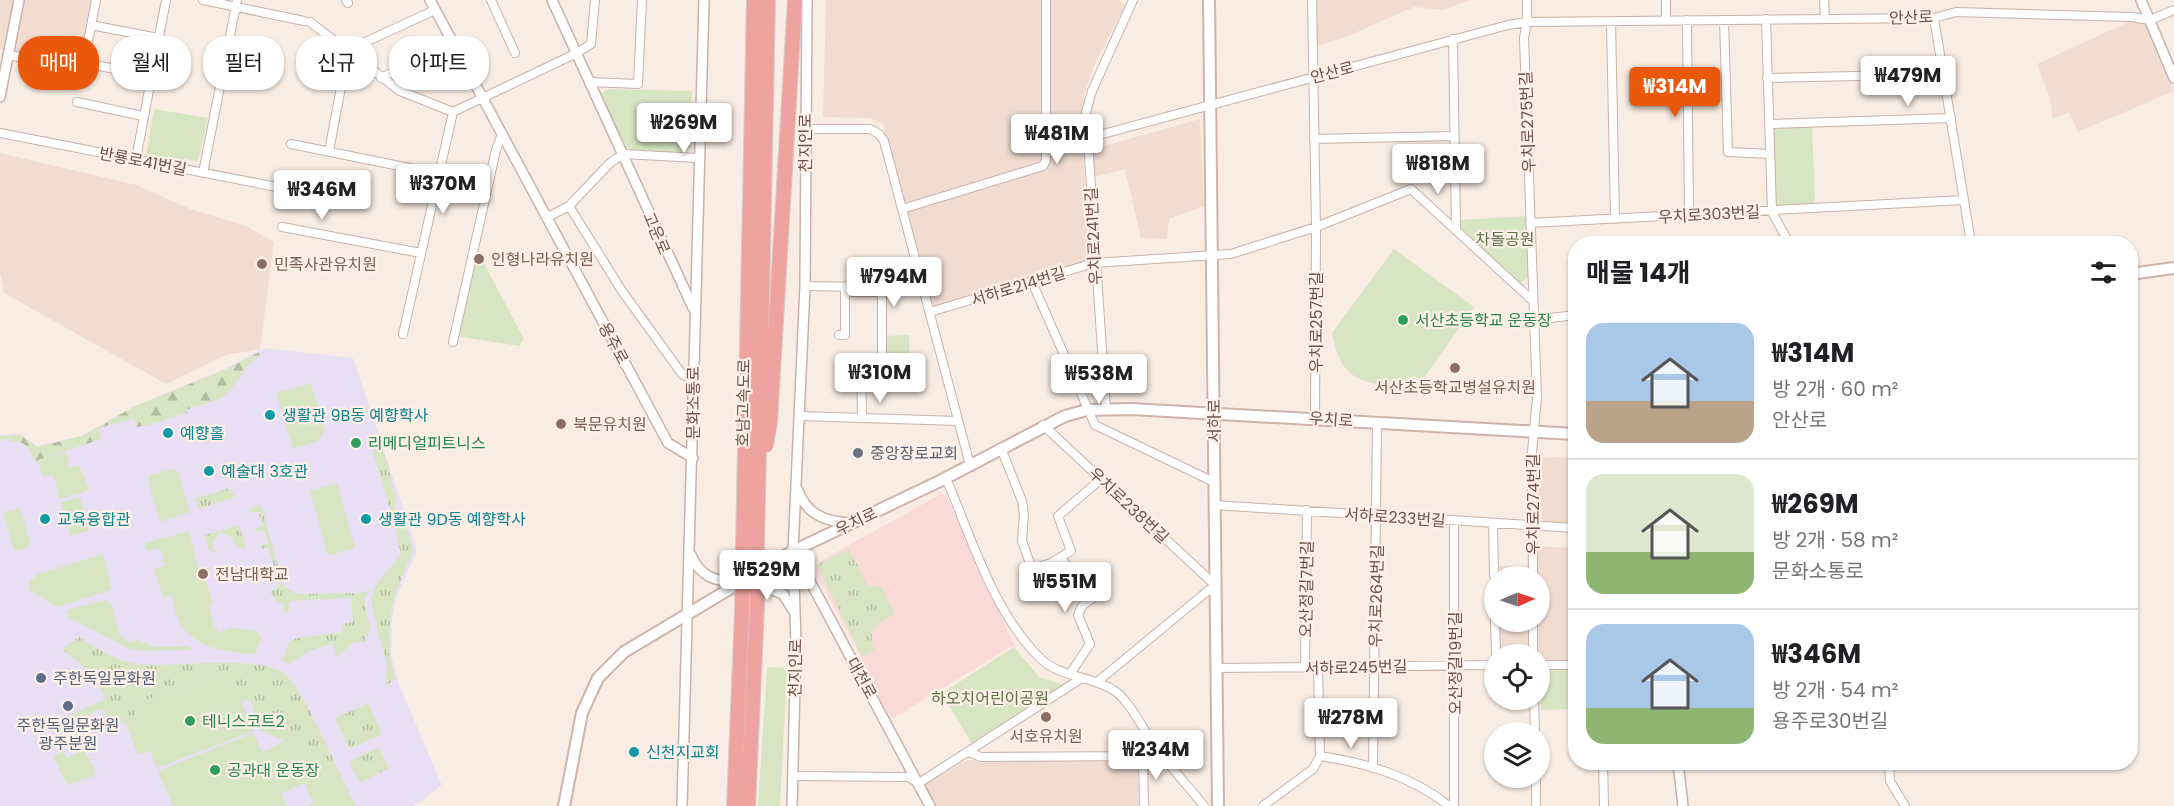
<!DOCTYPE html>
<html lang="ko">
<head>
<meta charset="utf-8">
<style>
	:root { --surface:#fff; --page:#f6f6f6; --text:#202124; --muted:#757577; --line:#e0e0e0; --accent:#ea580c }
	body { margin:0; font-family:Poppins,"Noto Sans KR",sans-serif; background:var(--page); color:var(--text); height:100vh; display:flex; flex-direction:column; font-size:22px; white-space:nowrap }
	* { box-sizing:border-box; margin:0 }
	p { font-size:20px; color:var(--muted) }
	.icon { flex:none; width:33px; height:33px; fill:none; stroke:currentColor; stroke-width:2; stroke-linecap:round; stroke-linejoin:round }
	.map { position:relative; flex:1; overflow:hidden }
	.side { position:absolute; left:1568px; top:236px; width:570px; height:534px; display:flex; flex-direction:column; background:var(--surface); border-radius:24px; box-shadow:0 2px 4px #0004 }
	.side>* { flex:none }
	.top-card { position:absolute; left:18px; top:36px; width:570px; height:54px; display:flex; gap:12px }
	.needle { width:39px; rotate:88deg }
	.controls { position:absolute; left:1484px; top:566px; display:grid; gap:12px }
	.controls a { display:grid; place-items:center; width:66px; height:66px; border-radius:50%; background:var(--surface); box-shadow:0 2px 4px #0004; font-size:30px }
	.price { position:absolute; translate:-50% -51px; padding:0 14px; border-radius:6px; background:#fff; color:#222; font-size:20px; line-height:39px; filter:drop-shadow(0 2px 3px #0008) }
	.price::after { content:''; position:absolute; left:50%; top:36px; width:18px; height:14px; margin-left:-9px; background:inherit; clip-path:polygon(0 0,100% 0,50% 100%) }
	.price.selected { background:var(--accent); color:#fff }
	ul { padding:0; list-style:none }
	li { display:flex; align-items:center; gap:18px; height:150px; padding:0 18px }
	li+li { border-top:2px solid var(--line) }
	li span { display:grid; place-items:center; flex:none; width:168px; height:120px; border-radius:18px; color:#555 }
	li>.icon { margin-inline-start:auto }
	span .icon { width:72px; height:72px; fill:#fffc; stroke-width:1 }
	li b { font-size:26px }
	h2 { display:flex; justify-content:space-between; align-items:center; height:72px; padding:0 18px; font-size:26px }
	.tag { padding:0 21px; border-radius:24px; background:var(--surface); box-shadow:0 2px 4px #0004; font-size:21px; line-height:54px }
	.tag.selected { background:var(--accent); color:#fff }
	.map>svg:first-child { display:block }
</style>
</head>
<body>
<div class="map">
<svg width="2174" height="806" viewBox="0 0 2174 806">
	<defs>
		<pattern id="grass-tufts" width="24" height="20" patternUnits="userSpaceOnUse" patternTransform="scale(1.5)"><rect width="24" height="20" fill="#d8e5c3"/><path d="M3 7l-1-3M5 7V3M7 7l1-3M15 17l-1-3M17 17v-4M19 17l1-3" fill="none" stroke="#b3bca0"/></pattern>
		<pattern id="forest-firs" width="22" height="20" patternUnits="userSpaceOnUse" patternTransform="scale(1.5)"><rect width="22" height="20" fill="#d8e5c3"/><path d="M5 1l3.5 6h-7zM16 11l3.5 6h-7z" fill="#b3bca0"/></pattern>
	</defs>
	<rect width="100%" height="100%" fill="#f9ece2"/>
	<!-- residential -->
	<path fill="#f0dcd1" d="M0,0H93L81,65L0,49Z
		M826,0H1119L1125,6L1096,61L1084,95L1082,120L1088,260L934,308L883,124L869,118L823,117Z
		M1316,0H1469L1443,10L1414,7L1343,38L1316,46Z
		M2133,20L2145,22L2174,91L2078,132L2069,112L2053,119L2050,98L2037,64Z
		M1200,119L1204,206L1169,219L1167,239L1141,238L1125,169L1094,177L1090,150Z
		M0,153L136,185L190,209L246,226L274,242L260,349L226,355L166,384L4,293L0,272Z
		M1575,456V523L1547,524L1538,515L1537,458Z
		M1535,546L1575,548V660L1539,661V654H1498L1497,621H1539V576H1496V566L1535,565Z
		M1134,759L1138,763V806H934L924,785L967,760Z"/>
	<!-- commercial -->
	<path fill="#f9dad7" d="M941,494L946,495L1014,645L891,719L867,675L870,673L815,571L817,563Z"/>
	<!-- education -->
	<path fill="#e9dff5" d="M263,348L353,358L417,550L396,599L392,619L391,653L398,682L442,785L414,806H0V435L20,434L37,446L81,436L135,406L227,368Z"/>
	<!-- grass -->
	<path fill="url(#grass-tufts)" d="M377,449L384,452L396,498L394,522L372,450Z
		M230,488L235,497L199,509L195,498Z
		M258,505L262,508L284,587L299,594L359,593L370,590L364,599L370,628L364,644L363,642L352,643L337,658L333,643L307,652L288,664L282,661L289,642L297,638L343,632L342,624L353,622L351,598L289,601V612L284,613V603L278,602L269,592L280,586L274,569L267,571L266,567L274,565L268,547L261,549L260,546L268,543L264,530L256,532L255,529L263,526L258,512L251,513L249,509Z
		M405,522L413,550L395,594L390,618L389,653L395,680L386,685L387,663L378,634L371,600L375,586L401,554L395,528Z
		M239,525L246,548L236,547L235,543L232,544L234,539L220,532L211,546L219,554L209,550L205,535Z
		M849,549L868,586H881L895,614C879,622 865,630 875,650L862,656L817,565Z
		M79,637C96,648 116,661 137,664C169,668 263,653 286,675C304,692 328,750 341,775C317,784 298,746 287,729H273L263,718L255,714L250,700L240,701L228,671L132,705L137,719L122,724L101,681L62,649Z
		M368,703L382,734L350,749L335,718Z
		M379,747L389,768L360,783L350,764L352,760Z"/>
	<!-- forest -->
	<path fill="url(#forest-firs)" d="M259,352L261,355C245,363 239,383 226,394C216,403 199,405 186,410L187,413C170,418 153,425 137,427L134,418L99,428L101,439L38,460L39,465C30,455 28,438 11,442L10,438L0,441V436L20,435L37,447L82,436L135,406L227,369Z"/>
	<!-- park -->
	<path fill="#d8e5c3" d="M608,89L692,91L690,147L684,153L634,151L624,146L601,93Z
		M154,109L208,118L198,161L146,155Z
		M1812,125L1815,205L1776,206L1774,126Z
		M1526,216L1529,277L1520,283L1461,229L1460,220Z
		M1394,249L1474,307L1421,382L1413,375L1410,385L1404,389C1360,382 1341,381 1332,333Z
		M475,254H479L524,339L520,346L456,336Z
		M909,335L910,384L887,385L886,336Z
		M311,383L325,431L319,441L293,449L276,393Z
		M66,452L70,468L79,466L89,487L87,491L60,499L53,475L42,477L38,460Z
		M173,469L178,471L190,512L160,522L148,480L150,475Z
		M337,483L355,548L328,556L310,491Z
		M80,497L89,531L70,536L61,502Z
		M20,508L30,541L28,548L14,551L3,513Z
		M189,531L201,578L206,580L213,604L209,607L214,625L220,634L228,628L248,629L258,632L261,639L255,654C228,652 200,650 182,627C176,620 174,604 171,595L163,598L154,569L165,566L160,548L147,551L145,543Z
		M103,554L112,590L57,607L28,589L30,581L38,574Z
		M105,600C121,609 109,632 130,642L139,639L141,643H149V647L189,646L191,650L140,651L130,649L68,617L67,610Z
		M1014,647L1039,677L1065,685L973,746L942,693Z
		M767,667L787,668L780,806H758Z
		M229,670L253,731L157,768L150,751L138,755L126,723L137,719L132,705Z
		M1575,670V709L1541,710L1540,671Z
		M101,681L119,717L109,722L102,708L72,723L97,775L67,785L53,756L63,751L67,758L80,752L62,719L105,699L98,682Z
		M255,714L263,718L273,729H287C298,746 317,784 341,775L356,806H309L313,803L304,783L281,793L287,806H173L158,771L253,733L275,778L263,752L284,741L254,727Z"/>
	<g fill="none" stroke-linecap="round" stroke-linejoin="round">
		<!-- minor casing -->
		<g stroke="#c8b2aa" stroke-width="10">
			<path id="minor" d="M96,0L84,63L151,76
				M203,0L304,21
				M346,0L348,3
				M491,0L515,53
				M1312,0L1316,227L1315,418
				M1527,0V22L1524,38L1537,397L1532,452L1533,576
				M1824,0L1825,18
				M1934,18L1971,243
				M1766,19L1772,212L1789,243
				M1666,20V0
				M1687,20L1689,215
				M1724,20L1728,152L1770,154
				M310,22L400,91L453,112
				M1611,22L1615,219
				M91,25L158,38
				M1453,39L1456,229
				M348,50L435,10
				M8,55L83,69
				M381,78L454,44
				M1767,78L1944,74
				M589,82L638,84L642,0
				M77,102L143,116
				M1769,124L1951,118
				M805,129H870L879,134L884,141L970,465
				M0,133L287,189
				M1088,138L1508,25L1527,22L1934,18L1956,12L2132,17L2150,20L2174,10
				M1314,139L1454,136
				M291,144L439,174
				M329,151L348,50
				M136,159L166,0
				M203,173L237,0
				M569,206L610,163L623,154L698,158
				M902,209L1043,166L1046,160V0
				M546,218L569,206L622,291L682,374L693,380
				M1530,223L1964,200
				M282,227L421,253
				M1032,282L1095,425L1214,482
				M805,286L862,287
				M874,288L924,289
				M930,312L1094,263L1231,254L1316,227L1411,189L1533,301
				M1534,320L1575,315
				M403,334L453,112L577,53L591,44L595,0
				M839,335H845V292H882V361H861L862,416
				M453,342L496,150L502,134
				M1106,409L1086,112L1092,91L1133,0
				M801,416L958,421
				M1043,425L1215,585L1097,682
				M1001,448L1022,501L1024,514L1022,541L1032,569L1051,563L1071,551L1058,516L1101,479
				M946,478C971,537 994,614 1041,659C1061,678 1093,676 1115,691C1131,702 1145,734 1158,750C1172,769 1189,787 1204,806
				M1214,505L1575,528
				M1493,523L1494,576
				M1060,558L1095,596L1082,606L1078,615L1090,644L1070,674
				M1495,621L1496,654
				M1533,621V654
				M1539,665H1575
				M1305,667L1307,510
				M1318,667L1320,756
				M1218,668L1494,665
				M1534,699L1535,732
				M969,752L981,757L1143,756L1158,750
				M1143,756L1144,806
				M1603,762L1604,806
				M1889,762L1890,781L1905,806
				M1373,768L1377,423
				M793,776L908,777L919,783L1082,678
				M1536,777V806
				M1263,806L1313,769L1320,756C1366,763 1412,776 1449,806
				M1454,806V520"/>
		</g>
		<!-- tertiary casing -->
		<g stroke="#c8b2aa" stroke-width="12">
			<path id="tertiary" d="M430,0L668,443L693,458
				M552,0L693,308
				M2141,0L2174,78
				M0,97L19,0
				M798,490C806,515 827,522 850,523
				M795,553L930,806
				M691,555C701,579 717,580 739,584
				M754,583L783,594L794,612
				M1678,762L1683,806
				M682,806L704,0
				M792,806L796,642L793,551L805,286L807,0"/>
		</g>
		<!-- secondary casing -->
		<g stroke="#ceb3ab" stroke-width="14">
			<path id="secondary" d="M1209,0L1218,806
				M2130,274L2174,268
				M564,806L582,713L598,678L624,652L793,551L940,481L1065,416L1087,410L1131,409L1575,434"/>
		</g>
		<!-- motorway casing -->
		<g stroke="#d4cbc9" stroke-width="16">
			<path id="motorway" d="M766,445L770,422L795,0
				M757,545L768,0
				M743,549L754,0
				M734,806L742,613
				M748,806L757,607"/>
		</g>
		<!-- minor -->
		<use href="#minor" stroke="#fff" stroke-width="8"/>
		<!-- tertiary -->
		<use href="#tertiary" stroke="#fff" stroke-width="9"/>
		<!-- secondary -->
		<use href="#secondary" stroke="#fff" stroke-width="10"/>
		<!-- motorway -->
		<use href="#motorway" stroke="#eea39f" stroke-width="14"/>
		<!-- motorway-bridge casing -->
		<g stroke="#d4cbc9" stroke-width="16" stroke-linecap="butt">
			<path id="motorway-bridge" d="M757,607V545
				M742,613L743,549"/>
		</g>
		<!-- motorway-bridge -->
		<use href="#motorway-bridge" stroke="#eea39f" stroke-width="14"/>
	</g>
	<!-- markers -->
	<g fill="#8d6e63" stroke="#fdf0e8" stroke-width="2">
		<circle cx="479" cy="259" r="6"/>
		<circle cx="262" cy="264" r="6"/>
		<circle cx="1455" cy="368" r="6"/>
		<circle cx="561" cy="424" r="6"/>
		<circle cx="203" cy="574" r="6"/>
		<circle cx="1046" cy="717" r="6"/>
	</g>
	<g fill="#2e9e5b" stroke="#fdf0e8" stroke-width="2">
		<circle cx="1403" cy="320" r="6"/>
		<circle cx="356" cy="443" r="6"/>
		<circle cx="190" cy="721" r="6"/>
		<circle cx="215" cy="770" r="6"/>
	</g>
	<g fill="#0f9aa8" stroke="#fdf0e8" stroke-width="2">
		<circle cx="270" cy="415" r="6"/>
		<circle cx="168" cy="433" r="6"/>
		<circle cx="209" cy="471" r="6"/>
		<circle cx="45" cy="519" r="6"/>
		<circle cx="366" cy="519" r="6"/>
		<circle cx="634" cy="752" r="6"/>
	</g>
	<circle fill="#6b7280" stroke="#fdf0e8" stroke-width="2" cx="858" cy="453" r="6"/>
	<g fill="#5c6f8a" stroke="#fdf0e8" stroke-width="2">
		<circle cx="41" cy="678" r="6"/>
		<circle cx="68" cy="706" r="6"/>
	</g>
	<g text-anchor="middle" stroke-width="4.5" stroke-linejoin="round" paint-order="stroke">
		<!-- street labels -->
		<g font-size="16" fill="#6e514b" stroke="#fdf0e8">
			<text transform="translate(1911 17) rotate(-2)" y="6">안산로</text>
			<text transform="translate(1332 72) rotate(-15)" y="6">안산로</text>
			<text transform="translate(1527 122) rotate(-92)" y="6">우치로275번길</text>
			<text transform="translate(805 143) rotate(-90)" y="6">천지인로</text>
			<text transform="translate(143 161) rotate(11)" y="6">반룡로41번길</text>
			<text transform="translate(1709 214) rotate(-3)" y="6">우치로303번길</text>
			<text transform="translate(657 233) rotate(67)" y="6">고운로</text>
			<text transform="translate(1093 236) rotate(-93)" y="6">우치로241번길</text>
			<text transform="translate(1018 286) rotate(-17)" y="6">서하로214번길</text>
			<text transform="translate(1316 322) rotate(-90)" y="6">우치로257번길</text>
			<text transform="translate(614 343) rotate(62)" y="6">용주로</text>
			<text transform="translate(693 403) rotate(-90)" y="6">문화소통로</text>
			<text transform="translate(743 403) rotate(-89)" y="6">호남고속도로</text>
			<text transform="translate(1331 419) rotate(4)" y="6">우치로</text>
			<text transform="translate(1214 421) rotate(-90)" y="6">서하로</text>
			<text transform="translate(1533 504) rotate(-90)" y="6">우치로274번길</text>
			<text transform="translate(1129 505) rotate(43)" y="6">우치로238번길</text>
			<text transform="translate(1395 517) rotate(4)" y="6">서하로233번길</text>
			<text transform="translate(856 521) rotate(-26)" y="6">우치로</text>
			<text transform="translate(1306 589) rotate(-89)" y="6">오산정길7번길</text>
			<text transform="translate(1376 596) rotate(-89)" y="6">우치로264번길</text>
			<text transform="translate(1455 663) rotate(-90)" y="6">오산정길19번길</text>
			<text transform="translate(1356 667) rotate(-1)" y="6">서하로245번길</text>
			<text transform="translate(795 668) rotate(-89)" y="6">천지인로</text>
			<text transform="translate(862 678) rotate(61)" y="6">대천로</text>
		</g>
		<!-- park labels -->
		<g font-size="16" fill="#5c7345" stroke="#fdf0e8">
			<text x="1505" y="245">차돌공원</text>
			<text x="990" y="704">하오치어린이공원</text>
		</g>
		<!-- education labels -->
		<g font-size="16" fill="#785e54" stroke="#fdf0e8" text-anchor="start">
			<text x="491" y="265">인형나라유치원</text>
			<text x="274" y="270">민족사관유치원</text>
			<text x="1455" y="393" text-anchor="middle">서산초등학교병설유치원</text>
			<text x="573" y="430">북문유치원</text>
			<text x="215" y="580">전남대학교</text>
			<text x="1046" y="742" text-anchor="middle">서호유치원</text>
		</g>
		<!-- leisure labels -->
		<g font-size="16" fill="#27864d" stroke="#fdf0e8" text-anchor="start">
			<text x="1415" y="326">서산초등학교 운동장</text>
			<text x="368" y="449">리메디얼피트니스</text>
			<text x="202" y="727">테니스코트2</text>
			<text x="227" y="776">공과대 운동장</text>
		</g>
		<!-- culture labels -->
		<g font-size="16" fill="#0d838f" stroke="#fdf0e8" text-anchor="start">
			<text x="282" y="421">생활관 9B동 예향학사</text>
			<text x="180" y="439">예향홀</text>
			<text x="221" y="477">예술대 3호관</text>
			<text x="57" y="525">교육융합관</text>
			<text x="378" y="525">생활관 9D동 예향학사</text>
			<text x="646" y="758">신천지교회</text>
		</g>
		<!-- worship labels -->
		<g font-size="16" fill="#5b616d" stroke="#fdf0e8" text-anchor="start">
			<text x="870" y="459">중앙장로교회</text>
		</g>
		<!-- service labels -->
		<g font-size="16" fill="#4e5e75" stroke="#fdf0e8" text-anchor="start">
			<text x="53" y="684">주한독일문화원</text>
			<text x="68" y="731" text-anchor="middle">주한독일문화원<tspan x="68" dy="18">광주분원</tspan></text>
		</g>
	</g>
</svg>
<div class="controls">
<a><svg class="needle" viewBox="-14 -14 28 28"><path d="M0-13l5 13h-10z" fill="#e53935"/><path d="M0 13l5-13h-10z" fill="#757577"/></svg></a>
<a><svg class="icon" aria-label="locate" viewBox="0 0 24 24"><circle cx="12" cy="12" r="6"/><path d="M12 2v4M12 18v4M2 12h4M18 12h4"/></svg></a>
<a><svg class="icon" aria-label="layers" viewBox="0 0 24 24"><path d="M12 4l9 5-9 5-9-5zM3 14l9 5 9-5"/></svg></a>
</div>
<b class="price" style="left:1908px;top:107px">₩479M</b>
<b class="price selected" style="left:1675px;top:118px">₩314M</b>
<b class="price" style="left:684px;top:154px">₩269M</b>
<b class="price" style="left:1057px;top:165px">₩481M</b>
<b class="price" style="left:1438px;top:195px">₩818M</b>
<b class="price" style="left:443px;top:215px">₩370M</b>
<b class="price" style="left:322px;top:221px">₩346M</b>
<b class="price" style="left:894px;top:308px">₩794M</b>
<b class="price" style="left:880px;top:404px">₩310M</b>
<b class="price" style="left:1099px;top:405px">₩538M</b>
<b class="price" style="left:767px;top:601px">₩529M</b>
<b class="price" style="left:1065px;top:613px">₩551M</b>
<b class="price" style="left:1351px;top:749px">₩278M</b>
<b class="price" style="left:1156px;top:781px">₩234M</b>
<div class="top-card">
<a class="tag selected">매매</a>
<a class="tag">월세</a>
<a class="tag">필터</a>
<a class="tag">신규</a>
<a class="tag">아파트</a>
</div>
<section class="side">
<h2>매물 14개<svg class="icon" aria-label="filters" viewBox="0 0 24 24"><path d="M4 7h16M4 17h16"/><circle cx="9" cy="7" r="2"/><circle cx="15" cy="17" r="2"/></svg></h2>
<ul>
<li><span style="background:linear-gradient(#a9c7e8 65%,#b9a48a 0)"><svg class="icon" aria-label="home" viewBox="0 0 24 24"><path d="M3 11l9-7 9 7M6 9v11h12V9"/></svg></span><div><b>₩314M</b><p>방 2개 · 60 m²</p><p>안산로</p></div></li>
<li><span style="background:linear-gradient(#dfe7d0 65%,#8fb573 0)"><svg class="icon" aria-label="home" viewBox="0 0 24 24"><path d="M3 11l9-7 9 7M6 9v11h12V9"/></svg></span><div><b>₩269M</b><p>방 2개 · 58 m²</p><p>문화소통로</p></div></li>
<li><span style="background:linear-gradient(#a9c7e8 70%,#8fb573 0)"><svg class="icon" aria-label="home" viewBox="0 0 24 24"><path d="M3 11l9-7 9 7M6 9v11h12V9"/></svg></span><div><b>₩346M</b><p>방 2개 · 54 m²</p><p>용주로30번길</p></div></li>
</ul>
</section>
</div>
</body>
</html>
